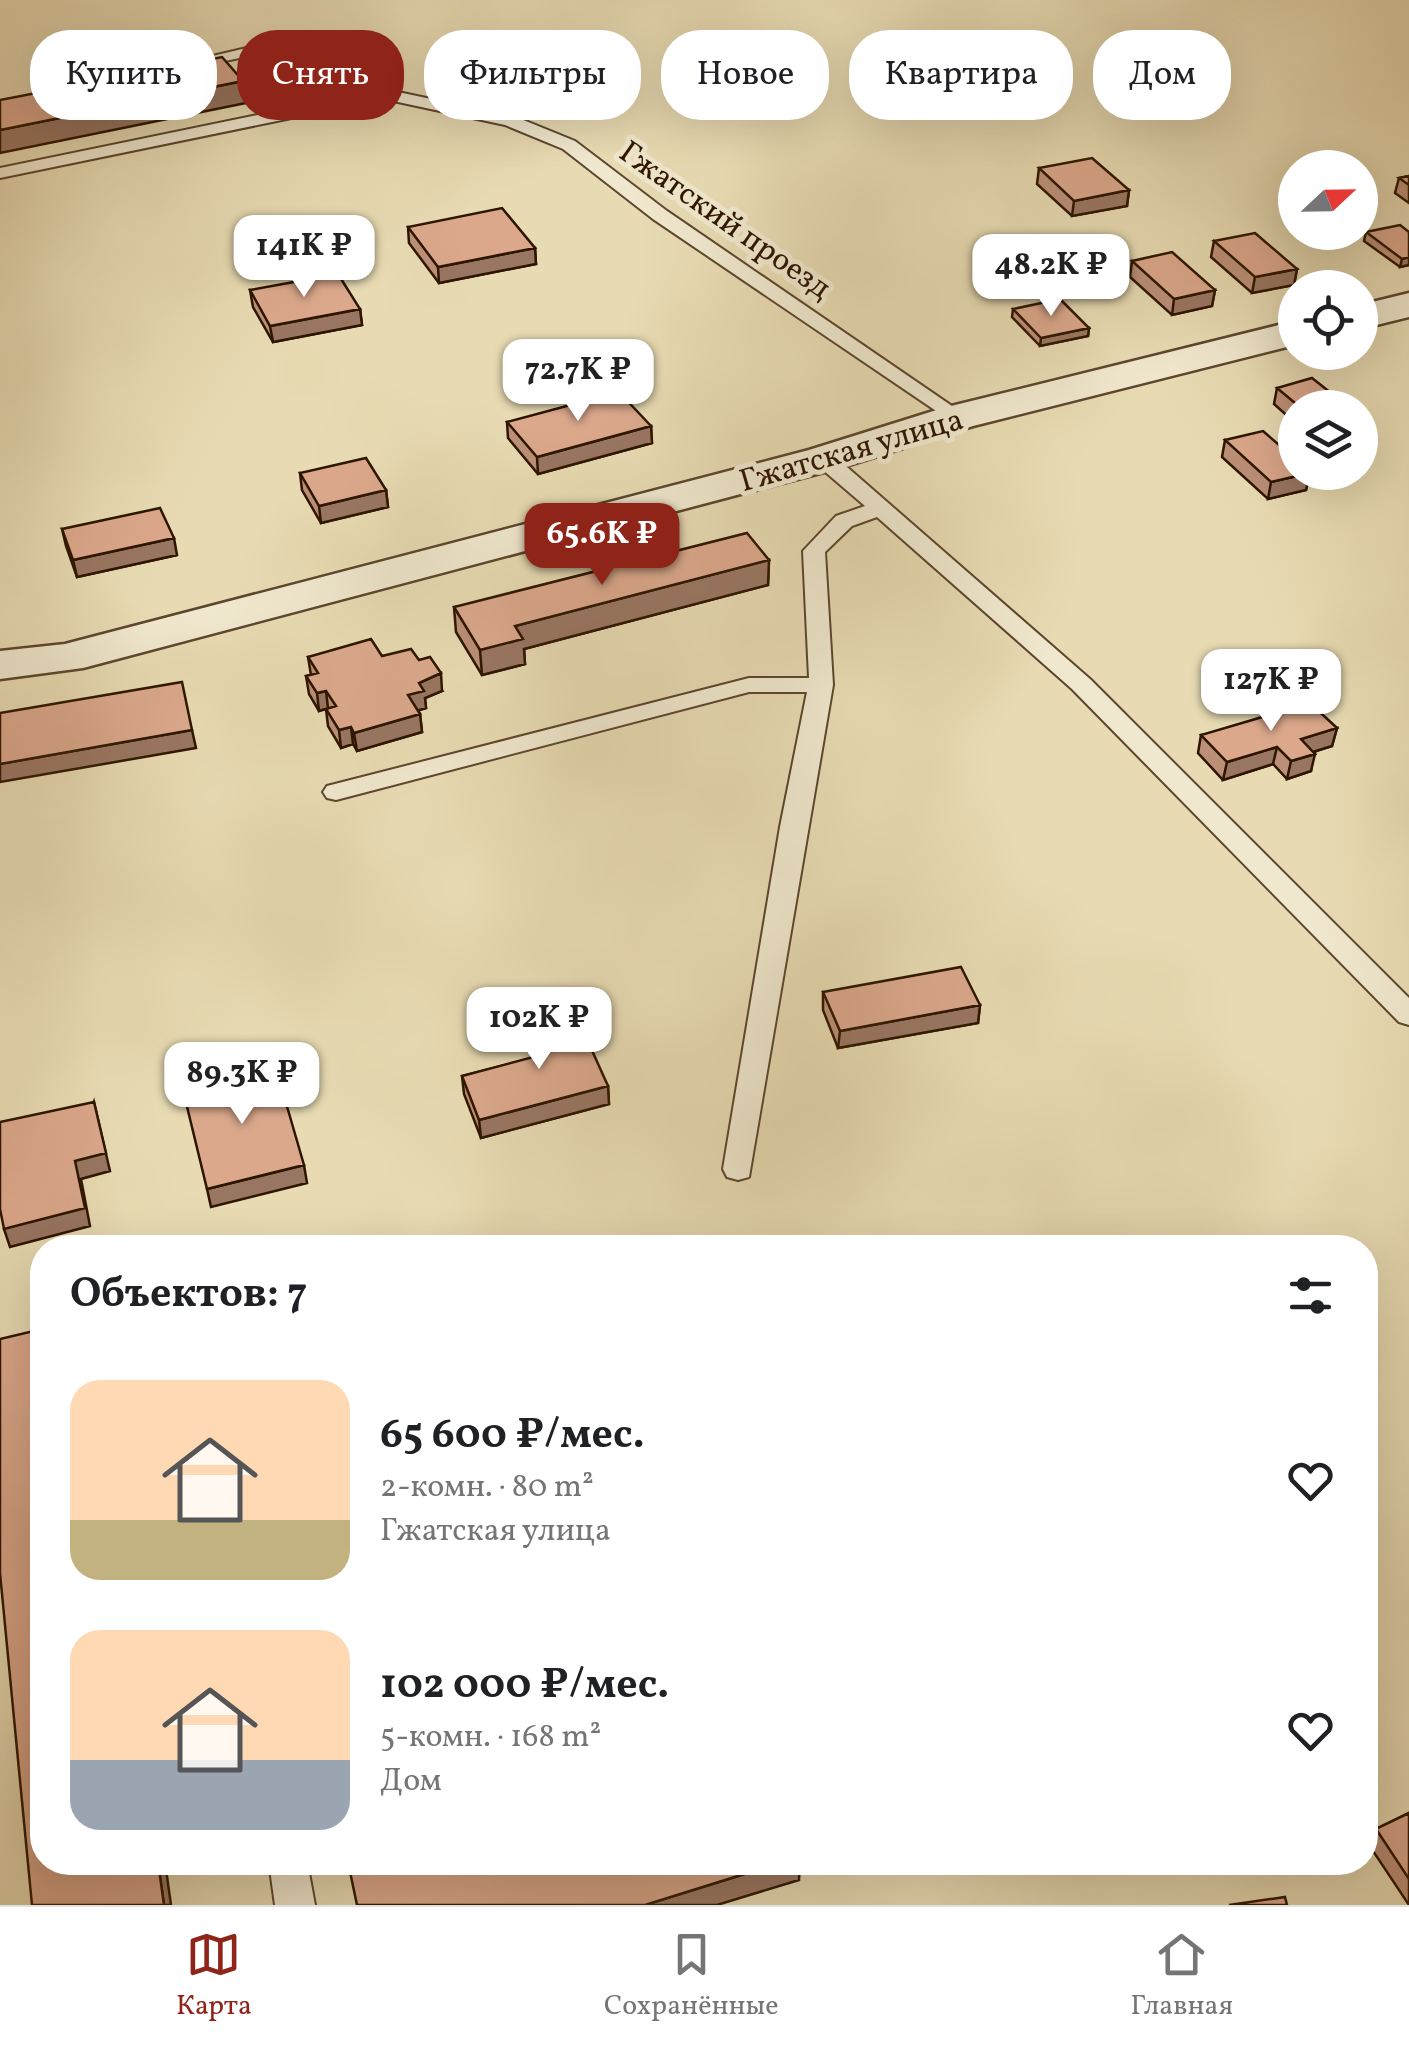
<!DOCTYPE html>
<html lang="ru">
<head>
<meta charset="utf-8">
<style>
	:root { --surface:#fff; --page:#f2f2f2; --text:#202124; --muted:#757577; --line:#e0e0e0; --accent:#8f2418 }
	body { margin:0; font-family:Vollkorn,serif; background:var(--page); color:var(--text); height:100vh; display:flex; flex-direction:column; font-size:38px; white-space:nowrap }
	* { box-sizing:border-box; margin:0 }
	p { font-size:32px; color:var(--muted) }
	.icon { flex:none; width:55px; height:55px; fill:none; stroke:currentColor; stroke-width:2; stroke-linecap:round; stroke-linejoin:round }
	.map { position:relative; flex:1; overflow:hidden }
	.drawer { position:absolute; left:30px; top:1235px; width:1348px; height:640px; display:flex; flex-direction:column; background:var(--surface); border-radius:40px; box-shadow:0 10px 40px #0002 }
	.drawer>* { flex:none }
	.guide { position:absolute; left:30px; top:30px; width:1350px; height:90px; display:flex; gap:20px }
	.needle { width:65px; rotate:68deg }
	.tools { position:absolute; left:1278px; top:150px; display:grid; gap:20px }
	.tools a { display:grid; place-items:center; width:100px; height:100px; border-radius:50%; background:var(--surface); box-shadow:0 10px 40px #0002; font-size:50px }
	.price { position:absolute; translate:-50% -85px; padding:0 22px; border-radius:20px; background:#fff; color:#222; font-size:32px; line-height:65px; filter:drop-shadow(0 2px 5px #0008) }
	.price::after { content:''; position:absolute; left:50%; top:60px; width:30px; height:22px; margin-left:-15px; background:inherit; clip-path:polygon(0 0,100% 0,50% 100%) }
	.price.on { background:var(--accent); color:#fff }
	ul { padding:0; list-style:none }
	li { display:flex; align-items:center; gap:30px; height:250px; padding:0 40px }
	li span { display:grid; place-items:center; flex:none; width:280px; height:200px; border-radius:30px; color:#555 }
	li>.icon { margin-inline-start:auto }
	span .icon { width:120px; height:120px; fill:#fffc; stroke-width:1 }
	li b { font-size:42px }
	h2 { display:flex; justify-content:space-between; align-items:center; height:120px; padding:0 40px; font-size:42px }
	.pill { padding:0 35px; border-radius:40px; background:var(--surface); box-shadow:0 10px 40px #0002; font-size:35px; line-height:90px }
	.pill.on { background:var(--accent); color:#fff }
	.tab-bar { display:flex; justify-content:space-around; align-items:center; height:140px; border-top:2px solid var(--line); background:var(--surface); font-size:28px; color:var(--muted) }
	.tab-bar a { display:grid; justify-items:center; gap:5px }
	.tab-bar .on { color:var(--accent) }
	.map>svg:first-child { display:block }
</style>
</head>
<body>
<div class="map">
<svg width="1409" height="1905" viewBox="0 0 1409 1905">
	<rect width="100%" height="100%" fill="#e8dbb3"/>
	<filter id="stains"><feTurbulence type="fractalNoise" baseFrequency=".002" numOctaves="4"/><feColorMatrix values="0 0 0 0 .2 0 0 0 0 .09 0 0 0 0 .02 0 0 0 .5 -.17"/></filter>
	<radialGradient id="worn" r=".72"><stop offset=".6" stop-color="#630" stop-opacity="0"/><stop offset="1" stop-color="#630" stop-opacity=".3"/></radialGradient>
	<g fill="none" stroke-linecap="round" stroke-linejoin="round">
		<!-- service casing -->
		<g stroke="#5c462d" stroke-width="4">
			<path id="service" d="M285,39L291,41V47L178,71L170,66Z
				M384,89L516,117L575,141L667,211L968,417L965,421H951L653,219L563,149L505,125L384,99L0,178V168Z
				M824,453L832,454L1090,679L1409,998V1025L1399,1022L1072,689L877,517L852,526L825,552L833,685L749,1177L738,1180L727,1177L723,1169L780,827L807,692H749L336,800L327,798L323,792L327,786L749,678H809L803,551L836,516L865,506L816,464L813,459L816,454Z
				M269,1862H307L315,1905H275Z"/>
		</g>
		<!-- minor casing -->
		<g stroke="#5c462d" stroke-width="5">
			<path id="minor" d="M1409,293V317L1360,329V305Z
				M1295,321V345L973,426L839,468L83,668L0,679V651L65,644L809,450L943,408Z"/>
		</g>
		<!-- service -->
		<use href="#service" fill="#f0e8ce" fill-rule="evenodd"/>
		<!-- minor -->
		<use href="#minor" fill="#f0e8ce" fill-rule="evenodd"/>
	</g>
	<!-- wall -->
	<path fill="#bc9078" stroke="#2d1500" stroke-width="2.5" d="M1039,168L1129,190L1127,206L1072,216L1037,184Z
		M1409,176V203L1395,193L1399,178Z
		M408,227L535,248L536,264L439,283L409,243Z
		M1366,232H1409V265L1400,267L1364,241Z
		M1214,241L1297,269L1294,285L1252,293L1211,257Z
		M1132,261L1215,290L1212,306L1172,315L1130,277Z
		M250,290L360,309L362,325L273,342L253,307Z
		M1013,309L1089,328L1088,336L1040,346L1012,317Z
		M1277,388L1350,408H1295V430L1291,427L1292,420L1274,404Z
		M507,422L651,426L652,443L538,474L508,438Z
		M1225,440L1310,473L1306,490L1268,499L1222,457Z
		M300,473L386,490L388,507L321,523L302,490Z
		M62,529L177,555L77,577L66,546Z
		M769,560L768,585L524,649L525,664L482,675L456,632L454,607Z
		M382,656L442,691L425,698L426,708L418,710L420,714L422,732L357,751L353,744L341,748L328,726L326,709L319,711L309,694L306,676L311,675L308,657Z
		M1337,728L1332,746L1313,752L1311,771L1287,779L1273,764L1223,780L1198,753L1201,735Z
		M823,992L980,1005L978,1023L838,1048L823,1010Z
		M529,1027L608,1086L609,1104L481,1138L464,1094L462,1076L536,1057L531,1045Z
		M1409,1813V1905L1369,1845L1376,1829Z"/>
	<!-- shaded-wall -->
	<path fill="#997662" stroke="#2d1500" stroke-width="2.5" d="M243,81L246,103L0,153V130Z
		M1129,190L1127,206L1072,216L1074,201Z
		M535,248L536,264L439,283L438,267Z
		M1409,257V265L1400,267L1402,259Z
		M1297,269L1294,285L1252,293L1255,277Z
		M1215,290L1212,306L1172,315L1174,299Z
		M360,309L362,325L273,342L270,326Z
		M1089,328L1088,336L1040,346L1041,338Z
		M1366,420L1362,437L1360,438V422Z
		M651,426L652,443L538,474L537,457Z
		M1310,473L1306,490L1268,499L1271,482Z
		M386,490L388,507L321,523L319,506Z
		M174,538L177,555L77,577L73,560Z
		M769,560L768,585L524,649L525,664L482,675L480,650L515,626Z
		M441,673L442,691L425,698L426,708L410,713L408,695L419,683Z
		M326,691L328,708L319,711L317,693Z
		M420,714L422,732L357,751L354,733Z
		M351,727L353,744L341,748L339,730Z
		M1337,728L1332,746L1297,757L1301,739Z
		M192,730L196,748L0,782V764Z
		M1277,747L1273,764L1223,780L1227,762Z
		M1315,754L1311,771L1287,779L1291,761Z
		M980,1005L978,1023L838,1048L840,1031Z
		M608,1086L609,1104L481,1138L479,1120Z
		M94,1102L110,1171L81,1179L90,1226L10,1247L4,1229L75,1161Z
		M304,1165L307,1183L211,1207L207,1189Z
		M158,1862H165L171,1905H164Z
		M783,1862H800L799,1880L717,1905H645Z"/>
	<!-- building -->
	<path fill="#dba88c" stroke="#2d1500" stroke-width="2.5" d="M222,57L243,81L0,130V100Z
		M1092,158L1129,190L1074,201L1039,168Z
		M1409,176V185L1399,178Z
		M502,208L535,248L438,267L408,227Z
		M1400,225L1409,232V257L1402,259L1366,232Z
		M1255,233L1297,269L1255,277L1214,241Z
		M1172,252L1215,290L1174,299L1132,261Z
		M338,274L360,309L270,326L250,290Z
		M1060,299L1089,328L1041,338L1013,309Z
		M1312,378L1350,408H1301L1277,388Z
		M619,392L651,426L537,457L507,422Z
		M1263,431L1295,459V472L1310,473L1271,482L1225,440Z
		M366,458L386,490L319,506L300,473Z
		M160,508L174,538L73,560L62,529Z
		M747,533L769,560L515,626L523,639L480,650L454,607Z
		M371,639L382,656L411,649L419,660L430,657L441,673L419,683L424,691L408,695L420,714L354,733L351,727L339,730L326,709L336,706L326,691L317,693L306,676L318,673L308,657Z
		M182,682L192,730L0,764V713Z
		M1310,703L1337,728L1301,739L1315,754L1291,761L1277,747L1227,762L1201,735Z
		M961,967L980,1005L840,1031L823,992Z
		M576,1015L608,1086L479,1120L462,1076L541,1055L529,1027Z
		M275,1065L304,1165L207,1189L182,1086Z
		M94,1102L106,1153L75,1161L85,1208L4,1229L0,1209V1122Z
		M42,1329V1862H158L164,1905H32L0,1573V1339Z
		M1409,1813V1879L1376,1829Z
		M348,1862H783L645,1905H357Z
		M1285,1897L1287,1905H1229Z"/>
	<g text-anchor="middle" stroke-width="10" stroke-linejoin="round" paint-order="stroke">
		<!-- far-street labels -->
		<g font-size="32" fill="#2d1500" stroke="#f0e8ce">
			<text transform="translate(726 219) rotate(35)" y="11">Гжатский проезд</text>
			<text transform="translate(851 449) rotate(-16)" y="11">Гжатская улица</text>
		</g>
	</g>
	<rect width="100%" height="100%" filter="url(#stains)"/>
	<rect width="100%" height="100%" fill="url(#worn)"/>
</svg>
<div class="tools">
<a><svg class="needle" viewBox="-14 -14 28 28"><path d="M0-13l5 13h-10z" fill="#e53935"/><path d="M0 13l5-13h-10z" fill="#757577"/></svg></a>
<a><svg class="icon" aria-label="locate" viewBox="0 0 24 24"><circle cx="12" cy="12" r="6"/><path d="M12 2v4M12 18v4M2 12h4M18 12h4"/></svg></a>
<a><svg class="icon" aria-label="layers" viewBox="0 0 24 24"><path d="M12 4l9 5-9 5-9-5zM3 14l9 5 9-5"/></svg></a>
</div>
<b class="price" style="left:304px;top:300px">141K ₽</b>
<b class="price" style="left:1051px;top:319px">48.2K ₽</b>
<b class="price" style="left:578px;top:424px">72.7K ₽</b>
<b class="price on" style="left:602px;top:588px">65.6K ₽</b>
<b class="price" style="left:1271px;top:734px">127K ₽</b>
<b class="price" style="left:539px;top:1072px">102K ₽</b>
<b class="price" style="left:242px;top:1127px">89.3K ₽</b>
<div class="guide">
<a class="pill">Купить</a>
<a class="pill on">Снять</a>
<a class="pill">Фильтры</a>
<a class="pill">Новое</a>
<a class="pill">Квартира</a>
<a class="pill">Дом</a>
</div>
<section class="drawer">
<h2>Объектов: 7<svg class="icon" aria-label="filters" viewBox="0 0 24 24"><path d="M4 7h16M4 17h16"/><circle cx="9" cy="7" r="2"/><circle cx="15" cy="17" r="2"/></svg></h2>
<ul>
<li><span style="background:linear-gradient(#ffd9b3 70%,#c2b280 0)"><svg class="icon" aria-label="home" viewBox="0 0 24 24"><path d="M3 11l9-7 9 7M6 9v11h12V9"/></svg></span><div><b>65 600 ₽/мес.</b><p>2-комн. · 80 m²</p><p>Гжатская улица</p></div><svg class="icon" aria-label="heart" viewBox="0 0 24 24"><path d="M12 20l-8-8c-3-5 5-10 8-4 3-6 11-1 8 4z"/></svg></li>
<li><span style="background:linear-gradient(#ffd9b3 65%,#9aa5b1 0)"><svg class="icon" aria-label="home" viewBox="0 0 24 24"><path d="M3 11l9-7 9 7M6 9v11h12V9"/></svg></span><div><b>102 000 ₽/мес.</b><p>5-комн. · 168 m²</p><p>Дом</p></div><svg class="icon" aria-label="heart" viewBox="0 0 24 24"><path d="M12 20l-8-8c-3-5 5-10 8-4 3-6 11-1 8 4z"/></svg></li>
</ul>
</section>
</div>
<nav class="tab-bar">
<a class="on"><svg class="icon" aria-label="map" viewBox="0 0 24 24"><path d="M3 6l6-2 6 2 6-2v14l-6 2-6-2-6 2zM9 4v14M15 6v14"/></svg>Карта</a>
<a><svg class="icon" aria-label="saved" viewBox="0 0 24 24"><path d="M7 4h10v16l-5-4-5 4z"/></svg>Сохранённые</a>
<a><svg class="icon" aria-label="home" viewBox="0 0 24 24"><path d="M3 11l9-7 9 7M6 9v11h12V9"/></svg>Главная</a>
</nav>
</body>
</html>
